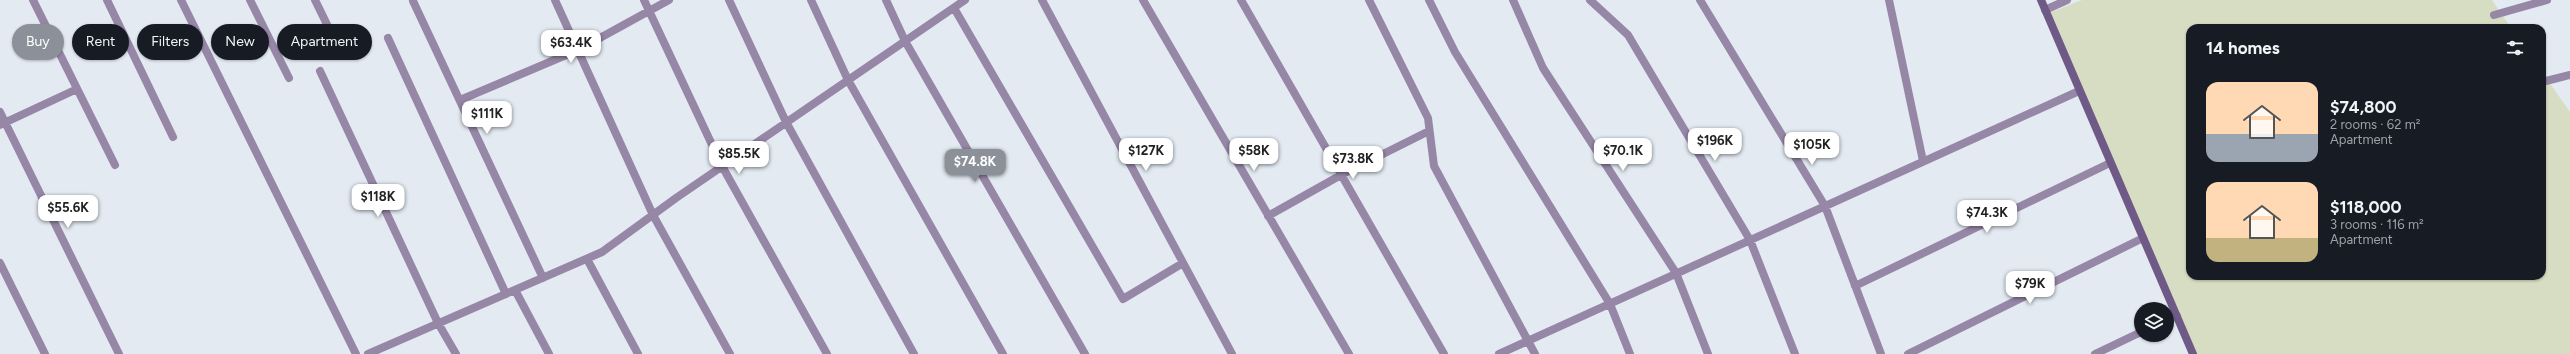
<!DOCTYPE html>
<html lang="en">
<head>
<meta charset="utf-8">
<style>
	:root { --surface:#171b24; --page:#242831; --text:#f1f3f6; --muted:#9ea1a6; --accent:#8c9099 }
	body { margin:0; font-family:Figtree,sans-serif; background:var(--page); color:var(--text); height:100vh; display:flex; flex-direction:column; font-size:15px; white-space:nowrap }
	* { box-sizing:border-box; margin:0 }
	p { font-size:13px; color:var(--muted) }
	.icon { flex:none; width:22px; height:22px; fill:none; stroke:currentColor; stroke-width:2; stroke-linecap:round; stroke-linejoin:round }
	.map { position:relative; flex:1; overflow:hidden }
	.details { position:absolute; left:2186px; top:24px; width:360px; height:256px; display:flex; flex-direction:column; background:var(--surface); border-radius:12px; box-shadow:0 1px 3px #0004 }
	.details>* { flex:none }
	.hud { position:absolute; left:12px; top:24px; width:380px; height:36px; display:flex; gap:8px }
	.buttons { position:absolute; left:2134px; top:302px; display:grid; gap:8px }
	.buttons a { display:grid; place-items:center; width:40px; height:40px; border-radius:50%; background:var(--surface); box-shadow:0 1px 3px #0004; font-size:20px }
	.price { position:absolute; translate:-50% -34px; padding:0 9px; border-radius:8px; background:#fff; color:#222; font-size:13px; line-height:26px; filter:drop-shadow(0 1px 2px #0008) }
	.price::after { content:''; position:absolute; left:50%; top:24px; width:12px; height:9px; margin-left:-6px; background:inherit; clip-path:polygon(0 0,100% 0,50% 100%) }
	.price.current { background:var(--accent); color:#fff }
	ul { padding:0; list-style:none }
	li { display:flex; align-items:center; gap:12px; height:100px; padding:0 20px }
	li span { display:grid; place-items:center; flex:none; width:112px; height:80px; border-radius:12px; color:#555 }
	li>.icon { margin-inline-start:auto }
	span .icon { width:48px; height:48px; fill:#fffc; stroke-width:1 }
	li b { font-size:17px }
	h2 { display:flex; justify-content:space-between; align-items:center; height:48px; padding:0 20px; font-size:17px }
	.pill { padding:0 14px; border-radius:18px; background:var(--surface); box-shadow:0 1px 3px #0004; font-size:14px; line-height:36px }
	.pill.current { background:var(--accent); color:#fff }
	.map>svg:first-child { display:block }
</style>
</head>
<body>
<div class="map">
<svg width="2570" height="354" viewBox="0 0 2570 354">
	<rect width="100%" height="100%" fill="#e3eaf2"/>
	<!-- green -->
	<path fill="#d7ddc3" d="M2082,0H2492L2511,28H2190V276H2542V72L2570,112V354H2194L2047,14Z"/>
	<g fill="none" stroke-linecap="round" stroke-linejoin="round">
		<!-- street -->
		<path stroke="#9787a7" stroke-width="8" d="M33,0L115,165
			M107,0L173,137
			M181,0L356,354
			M250,0L289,78
			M315,0L342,55
			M555,0L653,215L730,354
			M644,0L722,166L827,354
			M729,0L786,122L914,354
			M811,0L848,80L1003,354
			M886,0L905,41L1085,354
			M1042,0L1232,354
			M1143,0L1349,354
			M1241,0L1444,354
			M1369,0L1428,118L1434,166L1535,354
			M1429,0L1455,52L1610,304L1630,354
			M1513,0L1543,68L1676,273L1708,354
			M1590,0L1628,35L1750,240L1795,354
			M1700,0L1825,206L1881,354
			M1889,0L1923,161
			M413,1L543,278
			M954,8L1123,299L1183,263
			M2045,10L2067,0
			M2494,15L2547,0
			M388,38L506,294
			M320,71L438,323L456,354
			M2546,81L2570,75
			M460,100L578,50L669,0
			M0,112L119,354
			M0,125L77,89
			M1268,216L1341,175L1429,131
			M587,259L638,354
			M0,263L45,354
			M1855,286L2110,163
			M515,290L549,354
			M2167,320L2177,316
			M368,354L602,252L676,198L965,0
			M1499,354L2079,91
			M1908,354L2143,238
			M2095,354L2141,332"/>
		<!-- secondary -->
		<path stroke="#6f5986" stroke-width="8" d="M2041,0L2193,354"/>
	</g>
</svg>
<div class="buttons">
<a><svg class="icon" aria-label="layers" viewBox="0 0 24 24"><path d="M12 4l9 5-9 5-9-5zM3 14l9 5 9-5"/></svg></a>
</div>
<b class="price" style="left:571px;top:64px">$63.4K</b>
<b class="price" style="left:487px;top:135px">$111K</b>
<b class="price" style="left:1715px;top:162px">$196K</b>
<b class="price" style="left:1812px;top:166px">$105K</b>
<b class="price" style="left:1146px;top:172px">$127K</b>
<b class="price" style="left:1254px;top:172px">$58K</b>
<b class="price" style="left:1623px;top:172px">$70.1K</b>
<b class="price" style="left:739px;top:175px">$85.5K</b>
<b class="price" style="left:1353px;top:180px">$73.8K</b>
<b class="price current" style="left:975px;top:183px">$74.8K</b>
<b class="price" style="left:378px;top:218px">$118K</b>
<b class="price" style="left:68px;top:229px">$55.6K</b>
<b class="price" style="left:1987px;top:234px">$74.3K</b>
<b class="price" style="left:2030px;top:305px">$79K</b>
<div class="hud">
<a class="pill current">Buy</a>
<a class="pill">Rent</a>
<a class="pill">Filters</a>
<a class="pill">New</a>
<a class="pill">Apartment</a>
</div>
<section class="details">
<h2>14 homes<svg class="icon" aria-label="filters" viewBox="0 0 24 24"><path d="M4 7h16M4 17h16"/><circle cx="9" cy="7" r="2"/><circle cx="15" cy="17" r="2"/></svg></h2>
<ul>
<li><span style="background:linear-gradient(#ffd9b3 65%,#9aa5b1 0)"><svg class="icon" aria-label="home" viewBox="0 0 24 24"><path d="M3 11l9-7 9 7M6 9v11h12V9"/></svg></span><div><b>$74,800</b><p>2 rooms · 62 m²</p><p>Apartment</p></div></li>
<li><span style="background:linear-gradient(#ffd9b3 70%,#c2b280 0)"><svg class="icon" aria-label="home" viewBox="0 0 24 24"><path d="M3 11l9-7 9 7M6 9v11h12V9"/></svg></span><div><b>$118,000</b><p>3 rooms · 116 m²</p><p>Apartment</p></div></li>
</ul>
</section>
</div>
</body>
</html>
